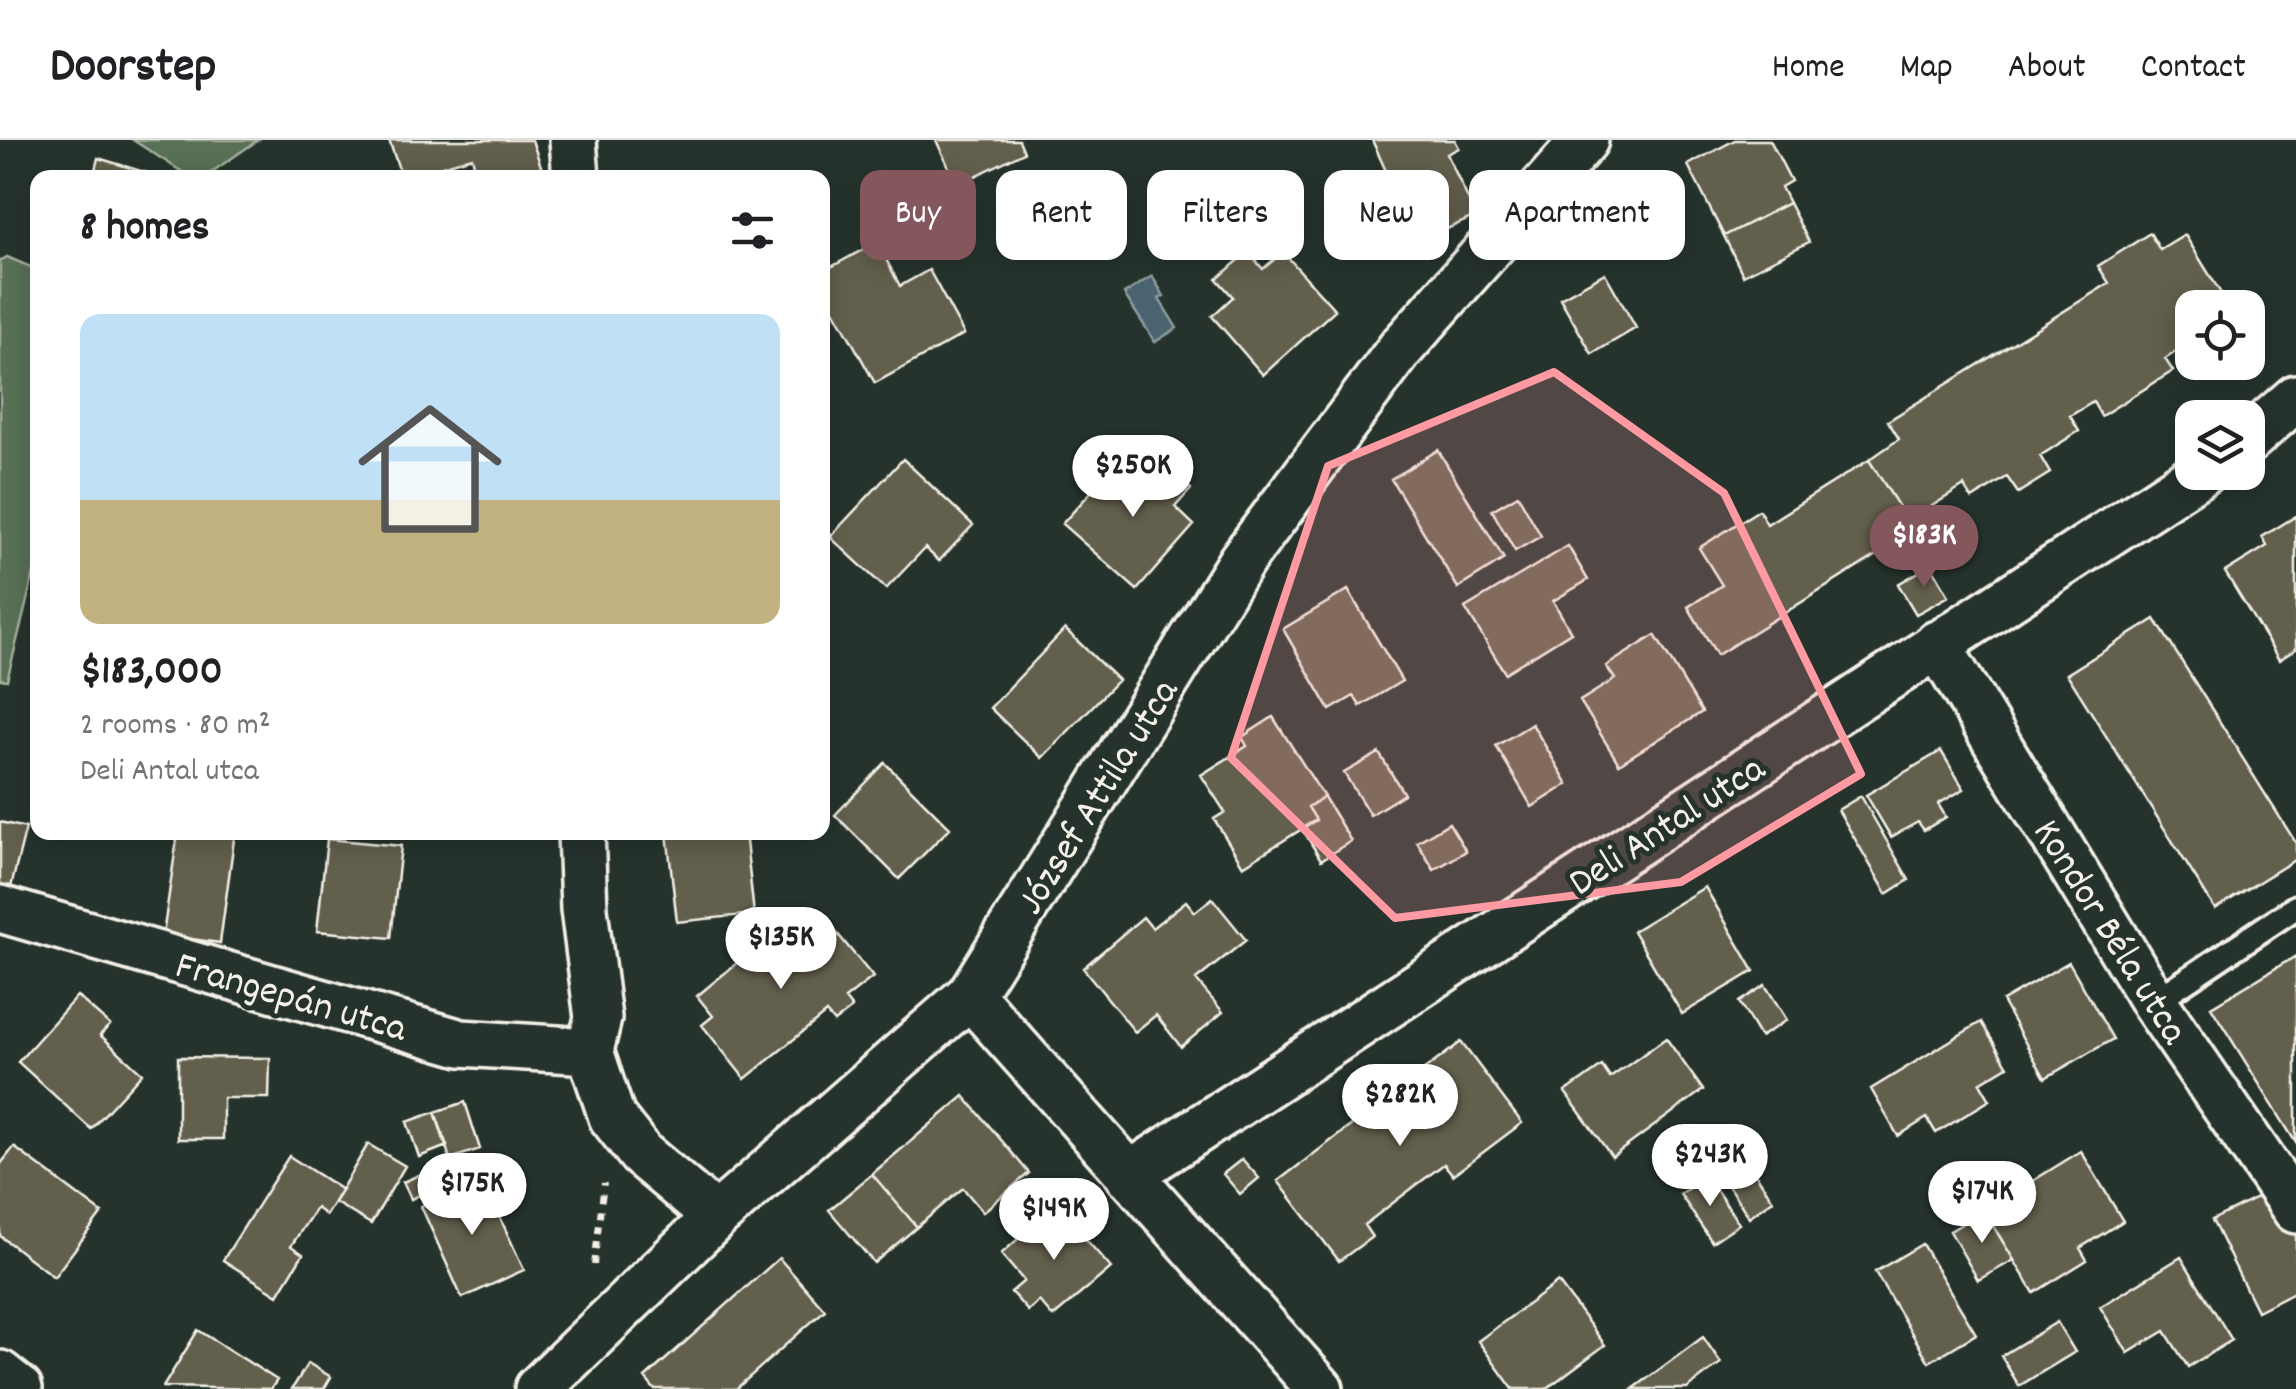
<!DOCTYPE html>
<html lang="en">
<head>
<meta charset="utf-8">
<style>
	:root { --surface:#fff; --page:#f6f6f6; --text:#202124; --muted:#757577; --line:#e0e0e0; --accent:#84575d }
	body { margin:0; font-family:Dekko,sans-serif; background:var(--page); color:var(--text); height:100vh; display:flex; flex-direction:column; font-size:38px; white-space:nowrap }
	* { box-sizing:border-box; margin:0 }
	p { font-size:32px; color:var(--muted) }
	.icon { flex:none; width:55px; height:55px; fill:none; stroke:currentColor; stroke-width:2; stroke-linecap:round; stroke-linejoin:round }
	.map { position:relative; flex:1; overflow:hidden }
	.panel { position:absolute; left:30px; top:30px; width:800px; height:670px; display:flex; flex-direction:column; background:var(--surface); border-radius:20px; box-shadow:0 5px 25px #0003 }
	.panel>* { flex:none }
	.top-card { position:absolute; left:860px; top:30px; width:950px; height:90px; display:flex; gap:20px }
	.controls { position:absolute; left:2175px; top:150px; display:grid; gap:20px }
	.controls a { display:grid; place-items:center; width:90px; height:90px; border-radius:20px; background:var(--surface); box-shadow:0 5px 25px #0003; font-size:50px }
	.price { position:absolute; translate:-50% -85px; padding:0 22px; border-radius:35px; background:#fff; color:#222; font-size:32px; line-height:65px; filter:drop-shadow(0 2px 5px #0008) }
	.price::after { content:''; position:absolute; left:50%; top:60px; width:30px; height:22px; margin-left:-15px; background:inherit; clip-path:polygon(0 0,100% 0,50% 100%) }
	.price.selected { background:var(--accent); color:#fff }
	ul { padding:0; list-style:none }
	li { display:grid; align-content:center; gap:20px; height:530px; padding:0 50px }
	li span { display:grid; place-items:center; height:310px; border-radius:20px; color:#555 }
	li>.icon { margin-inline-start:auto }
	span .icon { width:180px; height:180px; fill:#fffc; stroke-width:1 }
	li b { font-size:42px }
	h2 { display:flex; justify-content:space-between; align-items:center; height:120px; padding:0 50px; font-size:42px }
	.pill { padding:0 35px; border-radius:20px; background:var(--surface); box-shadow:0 5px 25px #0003; font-size:35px; line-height:90px }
	.pill.selected { background:var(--accent); color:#fff }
	header { display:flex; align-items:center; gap:60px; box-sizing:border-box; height:140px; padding:0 50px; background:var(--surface); border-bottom:2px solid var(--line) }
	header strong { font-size:48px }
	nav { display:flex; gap:55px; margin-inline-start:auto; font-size:35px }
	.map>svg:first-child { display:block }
</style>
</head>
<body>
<header>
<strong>Doorstep</strong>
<nav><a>Home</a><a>Map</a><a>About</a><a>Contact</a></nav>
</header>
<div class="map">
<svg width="2296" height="1249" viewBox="0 0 2296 1249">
	<rect width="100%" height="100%" fill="#26332d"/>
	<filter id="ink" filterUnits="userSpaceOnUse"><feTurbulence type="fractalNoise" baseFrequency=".01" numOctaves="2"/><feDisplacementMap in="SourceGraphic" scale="20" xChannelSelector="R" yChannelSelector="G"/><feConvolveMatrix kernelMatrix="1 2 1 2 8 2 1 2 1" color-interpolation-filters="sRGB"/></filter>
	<g filter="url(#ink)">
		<!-- green -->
		<path fill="#587055" stroke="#a6b09e" stroke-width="2.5" d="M133,0H258L203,38L190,37Z
			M7,117L38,130L37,421L7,540L0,539V121Z"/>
		<!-- water -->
		<path fill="#4a646f" stroke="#8e9c9f" stroke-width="2.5" d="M1152,136L1164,156L1159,159L1177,188L1155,202L1124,154Z"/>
		<!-- building -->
		<path fill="#645e4d" stroke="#f4f1e8" stroke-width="2.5" d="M389,0H532L545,38H478L472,17L402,38Z
			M936,0H1019L1024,12L957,45Z
			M1372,0H1455L1459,8L1447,14L1476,76L1418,102Z
			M1735,0H1770L1791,41L1781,47L1789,63L1724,96L1688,25Z
			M98,18L151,34L149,38H93Z
			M1789,63L1809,102L1743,135L1724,96Z
			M2150,93L2160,110L2185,95L2230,168H2192V201L2165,219L2173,231L2101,276L2093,262L2070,276L2079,291L2040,316L2050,333L2018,353L2007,337L1972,359L1964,346L1908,381L1869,320L1899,299L1888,281L2109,143L2098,126Z
			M877,102L900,146L929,130L964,194L875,243L822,148V132Z
			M1248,112L1263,129L1283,112L1335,170L1263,235L1212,176L1233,157L1217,139Z
			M1605,133L1636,188L1592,214L1560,158Z
			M1438,310L1504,419L1458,448L1391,339Z
			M903,319L973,385L939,421L925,408L886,449L830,397Z
			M1157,319L1191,349L1175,367L1194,385L1137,450L1062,384L1120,320L1140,337Z
			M1869,320L1908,381L1875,401L1882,412L1717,515L1688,467L1722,445L1699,408L1759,370L1767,384Z
			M1518,355L1541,396L1515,411L1492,370Z
			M2296,376V509L2279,520L2225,432L2267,406L2262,397Z
			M1568,406L1588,440L1553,461L1571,492L1505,533L1465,468Z
			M1931,425L1949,456L1916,474L1898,444Z
			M1348,450L1402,541L1360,566L1354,556L1330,570L1283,489Z
			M2155,479L2296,703V719L2215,769L2067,534Z
			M1065,489L1118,540L1042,618L990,568Z
			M1655,495L1702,572L1619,624L1580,561L1615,539L1606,526Z
			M1273,577L1324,657L1308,667L1316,680L1243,726L1214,679L1225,672L1201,635L1247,606L1242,597Z
			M1532,584L1568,644L1532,667L1496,606Z
			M1941,611L1964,649L1938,664L1946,677L1924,690L1918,682L1891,697L1866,655Z
			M1379,613L1404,654L1370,675L1344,633Z
			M885,623L950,688L899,739L835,675Z
			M1861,656L1909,740L1887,754L1838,670Z
			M1324,657L1351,701L1321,720L1302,688L1316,680L1308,667Z
			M0,682L26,688L11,747L0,744Z
			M1449,683L1466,711L1434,730L1417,702Z
			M178,692H235L220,803L163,795Z
			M745,692L754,774L677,782L667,693Z
			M327,699L401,706L391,798L317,791Z
			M1705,747L1754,831L1682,874L1633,791Z
			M1212,758L1246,800L1196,840L1223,872L1181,907L1156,875L1135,892L1083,828L1143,777L1152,788L1186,761L1195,772Z
			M800,771L816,790L827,781L873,837L845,859L852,868L834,882L826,873L745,939L702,885L713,876L697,856Z
			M2296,816V1003L2211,867Z
			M2069,822L2113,899L2045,938L2002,861Z
			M1765,845L1787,880L1760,897L1739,862Z
			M77,856L110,885L100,895L142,933L91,989L18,922Z
			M1981,882L2008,926L1980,943L1990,960L1936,993L1927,978L1898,996L1871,949Z
			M1666,898L1703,950L1612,1017L1565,952L1602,926L1610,938Z
			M1461,902L1522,983L1453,1035L1444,1024L1364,1085L1372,1097L1339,1121L1278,1041Z
			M178,917L270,918L269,958H223V999H178Z
			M964,956L1029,1033L983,1072L963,1048L917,1087L872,1034Z
			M465,962L480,1009L450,1019L435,972Z
			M435,972L447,1006L419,1017L407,982Z
			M368,1004L405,1026L371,1084L334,1062Z
			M14,1007L102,1073L54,1137L0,1096V1025Z
			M2081,1011L2123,1081L2080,1108L2087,1120L2034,1153L1984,1071Z
			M1742,1013L1773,1060L1749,1077L1717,1029Z
			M289,1016L342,1050L326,1075L316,1068L291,1106L303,1114L278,1155L223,1120Z
			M1242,1019L1259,1038L1240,1054L1223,1034Z
			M426,1032L433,1049L411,1059L403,1042Z
			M872,1034L917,1087L874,1123L829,1070Z
			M1707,1036L1739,1084L1712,1102L1680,1054Z
			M482,1038L524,1130L462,1158L421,1066Z
			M2279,1047L2296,1081V1151L2257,1171L2212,1080Z
			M1056,1065L1111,1128L1053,1177L1039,1161L1028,1171L1011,1152L1024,1141L1001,1114Z
			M1984,1071L2014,1120L1978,1140L1950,1091Z
			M1922,1104L1976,1194L1929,1222L1875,1132Z
			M2181,1117L2232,1200L2188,1227L2165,1191L2128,1213L2100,1167Z
			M779,1118L825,1170L736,1249H654L645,1238Z
			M1558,1142L1605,1205L1546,1249H1513L1478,1201Z
			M2057,1182L2075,1212L2019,1246L2001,1216Z
			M198,1190L277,1240L271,1249L163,1247Z
			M1703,1197L1721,1223L1687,1249H1633Z
			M308,1223L331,1237L324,1249H292Z"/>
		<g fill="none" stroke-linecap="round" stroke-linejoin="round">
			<!-- lane casing -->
			<g stroke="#f4f1e8" stroke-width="30">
				<path id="lane" d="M2154,862L2296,767"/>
			</g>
			<!-- street casing -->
			<g stroke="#f4f1e8" stroke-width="52">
				<path id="street" d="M573,0L576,38
					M2248,300L2296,258
					M1937,504L2154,862L2296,1070
					M581,692L584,769L598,878L590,911L612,977L641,1014L716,1077
					M0,769L461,903L590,911
					M970,855L1320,1249
					M1129,1035L2202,332
					M0,1234L19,1249
					M538,1249L716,1077L970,855L1242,420L1401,208L1585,0"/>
			</g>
			<!-- path -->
			<path stroke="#f4f1e8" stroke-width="6" stroke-dasharray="8 8" stroke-linecap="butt" d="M594,1125L604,1043"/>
			<!-- lane -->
			<use href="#lane" stroke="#26332d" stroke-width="22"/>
			<!-- street -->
			<use href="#street" stroke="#26332d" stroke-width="45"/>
		</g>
	</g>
	<!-- marked area -->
	<path fill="#ff9aa2" fill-opacity="0.2" stroke="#ff9aa2" stroke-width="8" stroke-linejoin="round" d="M1554,232L1724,353L1861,634L1681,742L1395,778L1231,618L1328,326Z"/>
	<g text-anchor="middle" stroke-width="10" stroke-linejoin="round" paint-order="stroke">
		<!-- street labels -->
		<g font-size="40" fill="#f4f1e8" stroke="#26332d">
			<text transform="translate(1095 655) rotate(-58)" y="14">József Attila utca</text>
			<text transform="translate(1665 683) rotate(-33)" y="14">Deli Antal utca</text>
			<text transform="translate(2113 790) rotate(58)" y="14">Kondor Béla utca</text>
			<text transform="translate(292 854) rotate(16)" y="14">Frangepán utca</text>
		</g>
	</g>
</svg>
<div class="controls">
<a><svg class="icon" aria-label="locate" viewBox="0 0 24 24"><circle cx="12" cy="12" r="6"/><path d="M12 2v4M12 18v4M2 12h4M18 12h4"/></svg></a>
<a><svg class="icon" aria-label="layers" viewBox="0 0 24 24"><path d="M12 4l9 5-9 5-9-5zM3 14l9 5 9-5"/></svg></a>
</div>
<b class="price" style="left:1133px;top:380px">$250K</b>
<b class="price selected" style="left:1924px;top:450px">$183K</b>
<b class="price" style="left:781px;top:852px">$135K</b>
<b class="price" style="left:1400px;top:1009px">$282K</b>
<b class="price" style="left:1710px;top:1069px">$243K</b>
<b class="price" style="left:472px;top:1098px">$175K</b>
<b class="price" style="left:1982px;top:1106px">$174K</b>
<b class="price" style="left:1054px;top:1123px">$149K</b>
<div class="top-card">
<a class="pill selected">Buy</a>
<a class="pill">Rent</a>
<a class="pill">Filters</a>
<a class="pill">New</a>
<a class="pill">Apartment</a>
</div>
<section class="panel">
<h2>8 homes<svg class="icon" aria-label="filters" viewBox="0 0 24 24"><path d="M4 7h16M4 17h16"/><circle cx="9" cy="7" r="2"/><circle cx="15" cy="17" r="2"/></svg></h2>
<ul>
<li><span style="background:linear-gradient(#bfe0f5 60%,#c2b280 0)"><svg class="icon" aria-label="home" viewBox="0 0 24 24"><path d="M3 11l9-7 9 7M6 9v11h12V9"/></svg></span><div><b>$183,000</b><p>2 rooms · 80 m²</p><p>Deli Antal utca</p></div></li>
</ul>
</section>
</div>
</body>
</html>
